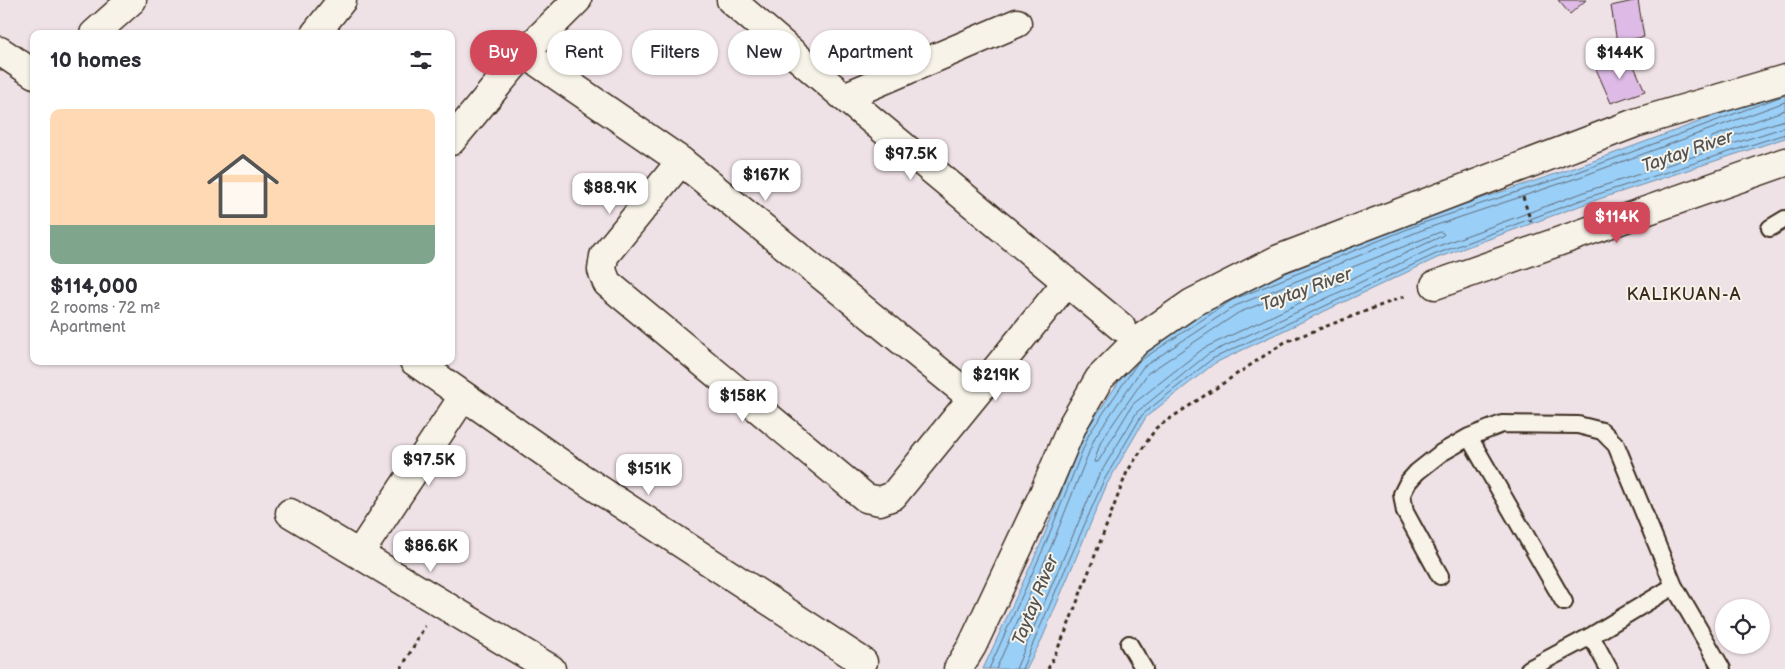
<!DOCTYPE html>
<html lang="en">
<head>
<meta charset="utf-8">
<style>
	:root { --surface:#fff; --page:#f7f7f7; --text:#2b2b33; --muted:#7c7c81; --line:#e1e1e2; --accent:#d1495b }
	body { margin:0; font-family:"Balsamiq Sans",sans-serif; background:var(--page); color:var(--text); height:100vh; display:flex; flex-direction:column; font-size:19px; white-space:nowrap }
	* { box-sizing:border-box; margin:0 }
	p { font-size:16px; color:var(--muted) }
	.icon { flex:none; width:28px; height:28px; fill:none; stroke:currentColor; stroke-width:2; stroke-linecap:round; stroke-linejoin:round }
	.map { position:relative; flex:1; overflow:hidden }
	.drawer { position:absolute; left:30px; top:30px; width:425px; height:335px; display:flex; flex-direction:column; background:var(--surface); border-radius:10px; box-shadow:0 1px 4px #0004 }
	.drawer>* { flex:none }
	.hud { position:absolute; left:470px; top:30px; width:475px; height:45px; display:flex; gap:10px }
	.controls { position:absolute; left:1715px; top:599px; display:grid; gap:10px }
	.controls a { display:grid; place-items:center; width:55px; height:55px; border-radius:50%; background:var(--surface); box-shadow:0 1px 4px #0004; font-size:25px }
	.price { position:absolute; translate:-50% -42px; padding:0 11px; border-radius:10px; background:#fff; color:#222; font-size:16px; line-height:32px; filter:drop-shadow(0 1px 2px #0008) }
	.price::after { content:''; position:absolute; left:50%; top:30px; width:15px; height:11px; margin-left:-8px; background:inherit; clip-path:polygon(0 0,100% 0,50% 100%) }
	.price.selected { background:var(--accent); color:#fff }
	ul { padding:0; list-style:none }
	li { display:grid; align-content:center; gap:10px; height:265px; padding:0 20px }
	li+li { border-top:1px solid var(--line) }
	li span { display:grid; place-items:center; height:155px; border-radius:10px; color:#555 }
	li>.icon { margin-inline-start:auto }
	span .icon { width:90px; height:90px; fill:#fffc; stroke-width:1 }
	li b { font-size:21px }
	h2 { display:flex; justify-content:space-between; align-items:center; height:60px; padding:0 20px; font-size:21px }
	.tag { padding:0 18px; border-radius:22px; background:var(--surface); box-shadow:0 1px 4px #0004; font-size:18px; line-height:45px }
	.tag.selected { background:var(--accent); color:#fff }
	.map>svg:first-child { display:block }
</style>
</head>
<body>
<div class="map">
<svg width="1785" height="669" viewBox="0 0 1785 669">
	<rect width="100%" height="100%" fill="#efe2e7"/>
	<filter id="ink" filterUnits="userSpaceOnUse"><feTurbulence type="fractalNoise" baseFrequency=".02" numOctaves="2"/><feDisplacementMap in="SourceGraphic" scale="10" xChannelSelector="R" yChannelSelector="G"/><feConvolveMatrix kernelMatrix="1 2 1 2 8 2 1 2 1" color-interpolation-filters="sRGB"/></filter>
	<g filter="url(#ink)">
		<!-- water -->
		<path fill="#9acff8" stroke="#748da1" d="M1785,90V138L1593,201L1437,258L1215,363L1146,417L1107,484L1042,639L1026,669H983L1041,543L1085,432L1134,359L1229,296L1419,219L1577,167Z"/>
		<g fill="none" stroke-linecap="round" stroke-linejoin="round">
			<!-- shore -->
			<path stroke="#616c75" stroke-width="1" d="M1785,110L1712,137L1710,140L1713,142L1785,120
				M1441,232L1444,234L1442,236L1204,348L1133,404L1098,462H1094L1101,441L1148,373L1238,313Z
				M989,669L1045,545L1089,434L1138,362L1232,300L1420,224L1578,172L1785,95
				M996,669L1051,547L1095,437L1143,367L1235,306L1422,230L1580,177L1785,102
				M1016,669L1097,479L1137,412L1208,354L1433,248L1590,190L1785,127
				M1022,669L1103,482L1142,415L1212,359L1436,254L1592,196L1785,134"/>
		</g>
		<!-- building -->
		<path fill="#ddbbe6" stroke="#3b2a1e" d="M1558,0H1586L1570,14Z
			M1638,0L1644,37L1617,42L1611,6Z
			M1630,57L1645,91L1611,103L1596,69Z"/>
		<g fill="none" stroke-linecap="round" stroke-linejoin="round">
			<!-- lane casing -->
			<g stroke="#3b2a1e" stroke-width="20">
				<path id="lane" d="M1770,228L1785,219
					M1469,437L1564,602
					M1440,576L1405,512L1402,494L1408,482L1417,472L1441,453L1469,437L1502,424L1578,425L1602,431L1616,445L1674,586L1722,669
					M1591,636L1609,669
					M1129,644L1144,669
					M1529,669L1591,636L1674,586"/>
			</g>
			<!-- street casing -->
			<g stroke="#3b2a1e" stroke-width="31">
				<path id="street" d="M731,0L844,97L1121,327
					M94,34L132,0
					M315,34L342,0
					M0,51L34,74
					M524,53L681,161L972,398
					M844,97L1017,23
					M451,141L524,53L577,0
					M681,161L604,256L602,270L607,283L866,498L880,501L893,496L1067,282
					M1435,285L1785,162
					M414,361L580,477L863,662L858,669
					M290,513L551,669
					M359,554L463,397
					M958,669L972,646L1043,495L1073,424L1099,379L1137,341L1192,303L1279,259L1635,123L1785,79"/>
			</g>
			<!-- path -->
			<path stroke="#3b2a1e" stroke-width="3" stroke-dasharray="4 4" stroke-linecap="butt" d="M1523,197L1531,222
				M401,669L425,626
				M1048,669L1066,631L1127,472L1156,428L1285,342L1408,295"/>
			<!-- lane -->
			<use href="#lane" stroke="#f7f3e8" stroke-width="16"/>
			<!-- street -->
			<use href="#street" stroke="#f7f3e8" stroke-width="28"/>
		</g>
	</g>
	<g text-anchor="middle" stroke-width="4" stroke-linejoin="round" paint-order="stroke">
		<!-- water labels -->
		<g font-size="18" font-style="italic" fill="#535354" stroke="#f7f3e8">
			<text transform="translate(1687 151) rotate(-19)" y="6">Taytay River</text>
			<text transform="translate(1306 289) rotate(-20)" y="6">Taytay River</text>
			<text transform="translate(1035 600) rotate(-68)" y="6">Taytay River</text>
		</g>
		<!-- neighbourhood labels -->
		<g font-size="18" letter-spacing="1" fill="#3b2a1e" stroke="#f7f3e8">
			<text x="1684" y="300">KALIKUAN-A</text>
		</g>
	</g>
</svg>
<div class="controls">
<a><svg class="icon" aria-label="locate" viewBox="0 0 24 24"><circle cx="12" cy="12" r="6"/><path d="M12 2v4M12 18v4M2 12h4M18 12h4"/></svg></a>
</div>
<b class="price" style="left:1620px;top:80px">$144K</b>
<b class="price" style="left:911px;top:181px">$97.5K</b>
<b class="price" style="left:766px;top:202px">$167K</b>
<b class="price" style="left:610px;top:215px">$88.9K</b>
<b class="price selected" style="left:1617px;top:244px">$114K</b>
<b class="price" style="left:996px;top:402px">$219K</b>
<b class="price" style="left:743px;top:423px">$158K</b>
<b class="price" style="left:429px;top:487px">$97.5K</b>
<b class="price" style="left:649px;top:496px">$151K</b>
<b class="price" style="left:431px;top:573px">$86.6K</b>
<div class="hud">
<a class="tag selected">Buy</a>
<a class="tag">Rent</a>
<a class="tag">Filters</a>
<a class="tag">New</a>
<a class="tag">Apartment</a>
</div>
<section class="drawer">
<h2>10 homes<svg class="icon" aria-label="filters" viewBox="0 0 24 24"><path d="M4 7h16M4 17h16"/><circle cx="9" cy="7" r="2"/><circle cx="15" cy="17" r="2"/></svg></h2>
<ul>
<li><span style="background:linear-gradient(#ffd9b3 75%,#7fa58c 0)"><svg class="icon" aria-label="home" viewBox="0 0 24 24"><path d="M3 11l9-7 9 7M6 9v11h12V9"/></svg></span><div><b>$114,000</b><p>2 rooms · 72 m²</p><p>Apartment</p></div></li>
</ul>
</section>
</div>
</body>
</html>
